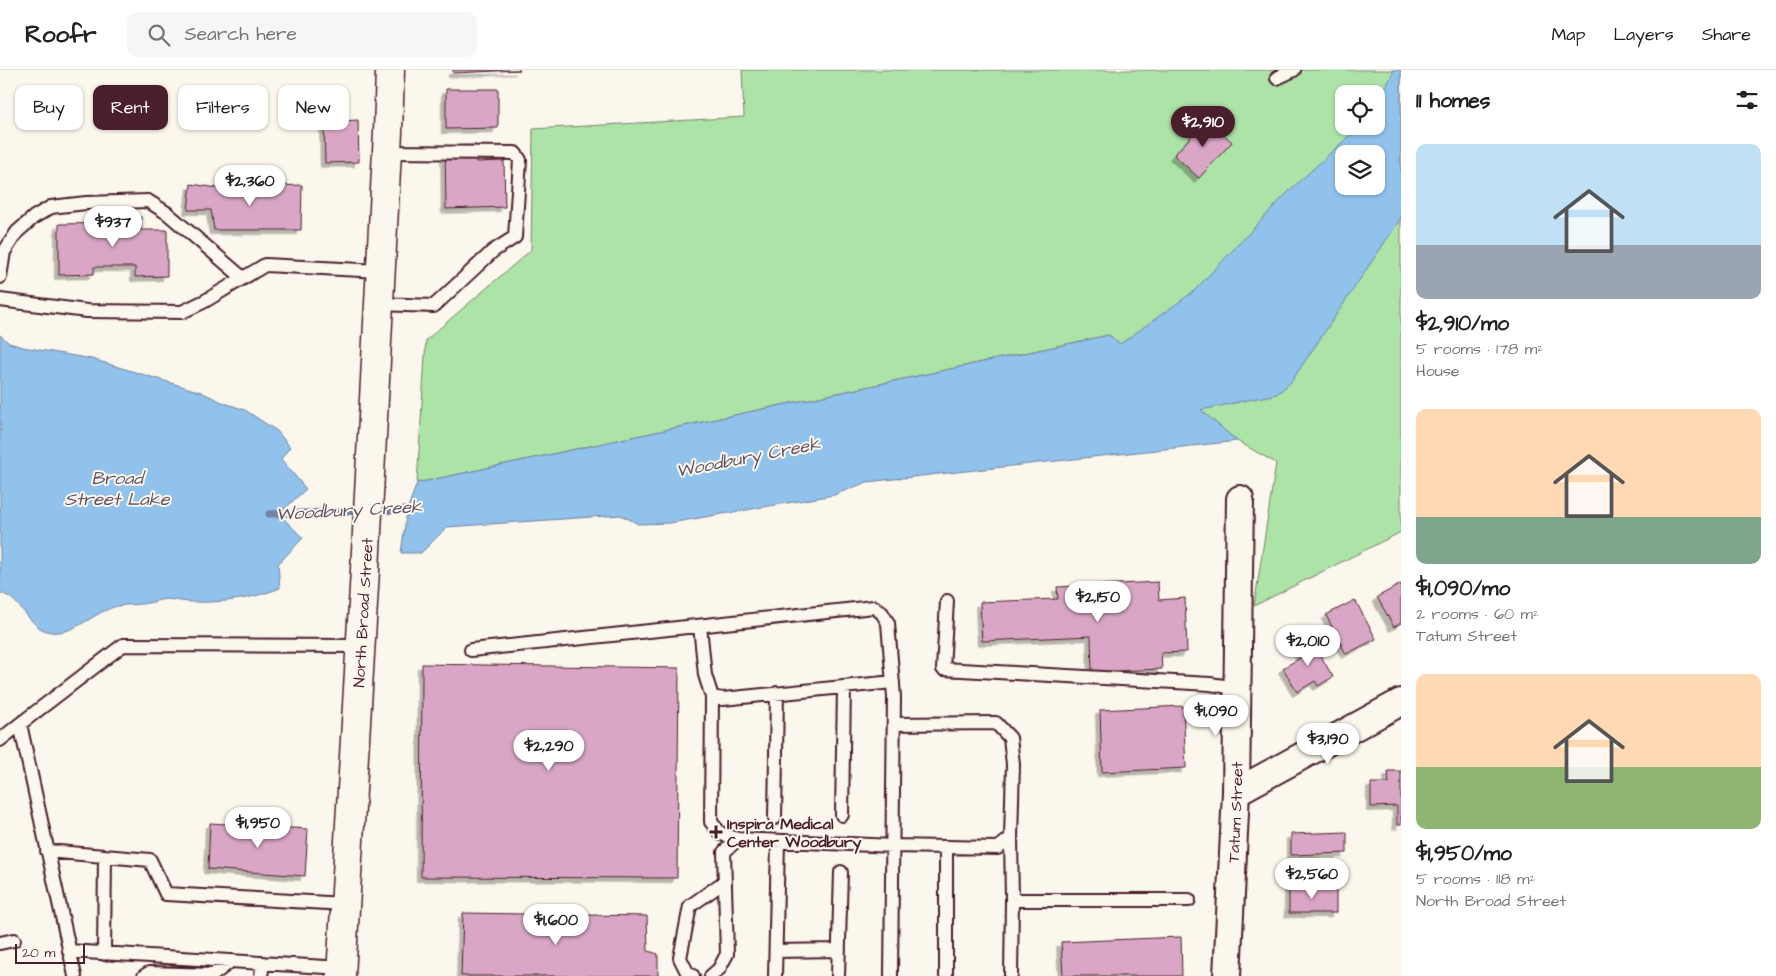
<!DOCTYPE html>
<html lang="en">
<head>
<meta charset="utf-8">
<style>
	:root { --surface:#fff; --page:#f6f6f6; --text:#202124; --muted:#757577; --line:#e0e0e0; --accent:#4a1f2b }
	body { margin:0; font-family:"Architects Daughter",sans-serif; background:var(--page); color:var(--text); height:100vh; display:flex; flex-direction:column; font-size:19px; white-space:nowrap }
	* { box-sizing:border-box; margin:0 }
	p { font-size:16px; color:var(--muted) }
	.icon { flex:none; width:28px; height:28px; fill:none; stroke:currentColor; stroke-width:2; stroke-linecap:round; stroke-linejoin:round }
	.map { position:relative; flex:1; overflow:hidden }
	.side { display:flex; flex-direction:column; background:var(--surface); width:375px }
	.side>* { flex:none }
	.hud { position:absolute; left:15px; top:15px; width:475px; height:45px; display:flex; gap:10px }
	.buttons { position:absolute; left:1335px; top:15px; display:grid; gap:10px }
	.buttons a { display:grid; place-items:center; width:50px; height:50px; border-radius:10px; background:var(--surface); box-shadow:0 1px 4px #0004; font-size:25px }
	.scale { position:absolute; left:15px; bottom:12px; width:70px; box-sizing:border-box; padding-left:5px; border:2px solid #4a1f2b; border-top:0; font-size:14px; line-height:18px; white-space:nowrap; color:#4a1f2b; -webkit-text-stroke:4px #fbf7ec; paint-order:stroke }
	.price { position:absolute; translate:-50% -42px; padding:0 11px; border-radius:18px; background:#fff; color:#222; font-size:16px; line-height:32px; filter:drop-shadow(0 1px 2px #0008) }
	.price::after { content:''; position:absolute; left:50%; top:30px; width:15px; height:11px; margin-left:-8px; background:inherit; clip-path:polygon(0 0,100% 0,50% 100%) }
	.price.active { background:var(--accent); color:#fff }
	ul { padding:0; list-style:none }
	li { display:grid; align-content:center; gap:10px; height:265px; padding:0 15px }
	li span { display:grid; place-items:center; height:155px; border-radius:10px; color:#555 }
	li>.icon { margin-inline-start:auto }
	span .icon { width:90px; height:90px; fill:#fffc; stroke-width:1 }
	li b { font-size:21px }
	h2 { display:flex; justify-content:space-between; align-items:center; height:60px; padding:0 15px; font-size:21px }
	.tag { padding:0 18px; border-radius:10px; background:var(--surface); box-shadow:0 1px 4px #0004; font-size:18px; line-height:45px }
	.tag.active { background:var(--accent); color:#fff }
	header { display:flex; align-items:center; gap:30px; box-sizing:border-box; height:70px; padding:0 25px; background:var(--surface); border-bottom:1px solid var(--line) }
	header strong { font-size:24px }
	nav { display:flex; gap:28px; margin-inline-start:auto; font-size:18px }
	.search { width:350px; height:45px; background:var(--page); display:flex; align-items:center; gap:12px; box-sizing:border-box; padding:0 18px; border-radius:10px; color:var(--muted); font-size:19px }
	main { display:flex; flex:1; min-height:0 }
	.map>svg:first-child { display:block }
</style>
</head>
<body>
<header>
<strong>Roofr</strong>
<div class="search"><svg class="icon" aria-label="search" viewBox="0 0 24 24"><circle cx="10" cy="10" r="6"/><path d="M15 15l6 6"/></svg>Search here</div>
<nav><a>Map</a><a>Layers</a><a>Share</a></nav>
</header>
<main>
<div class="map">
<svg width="1401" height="906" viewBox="0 0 1401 906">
	<defs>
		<filter id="shadow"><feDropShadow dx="-4.5" dy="4.5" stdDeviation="0" flood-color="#0004"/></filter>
	</defs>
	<rect width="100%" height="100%" fill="#fbf7ec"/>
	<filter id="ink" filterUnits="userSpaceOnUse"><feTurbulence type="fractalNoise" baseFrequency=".02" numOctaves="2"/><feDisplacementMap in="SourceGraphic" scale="10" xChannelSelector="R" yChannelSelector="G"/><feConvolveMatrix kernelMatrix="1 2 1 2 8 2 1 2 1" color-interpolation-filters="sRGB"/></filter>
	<g filter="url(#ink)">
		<!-- green -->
		<path fill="#ace3a7" stroke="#7b8169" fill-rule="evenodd" d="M742,0H1401V462L1254,536L1276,393L1237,371L1109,265L417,413L426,270L531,180L533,59L744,47ZM1344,24H1376V56H1344ZM1344,84H1376V116H1344Z"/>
		<!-- water -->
		<path fill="#90c2ec" stroke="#74819f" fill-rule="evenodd" d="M1394,0H1401V148L1291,312L1277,324L1201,340L1237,371L867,412L834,425L670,453L638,454L621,445L447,457L421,483H401L407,440L417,413L1109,265L1120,274L1193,222L1290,120L1360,56H1376V38ZM1344,84H1376V116H1344Z
			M0,265L9,273L23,277L92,289L201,322L222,332L245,340L277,361L290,377L281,389L306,419L279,444L303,468L278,494L280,518C253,529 222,533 193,532C184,532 176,530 167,529C161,529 154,532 148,533C138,535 128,534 118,536C94,541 76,565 51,562C28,559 21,527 0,523Z"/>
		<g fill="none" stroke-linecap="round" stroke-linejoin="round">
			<!-- stream -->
			<path stroke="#74819f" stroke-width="7" d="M374,441L407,440
				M269,444L364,441"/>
		</g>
		<!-- building -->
		<path fill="#d9a7c5" stroke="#4a1f2b" filter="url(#shadow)" d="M453,0H520L453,3Z
			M446,19H498V58L446,59Z
			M1207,49L1232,72L1199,108L1174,85Z
			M358,50L359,92L325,93L324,52Z
			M476,75V92L504,91L505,137L446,139L445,76Z
			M191,114L218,118L302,115L301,160H214L211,140H188Z
			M141,147V160H167V206L135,207V197H94V204L59,205V154L120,153V148Z
			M1158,512L1159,530L1185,528L1187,582L1161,583L1162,599L1092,602L1091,566L982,571L980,532L1058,529L1057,517Z
			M1401,514V553L1394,557L1377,527Z
			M1355,530L1376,569L1346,584L1326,545Z
			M1309,566L1333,607L1318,616L1315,611L1297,622L1283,598L1302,587L1294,575Z
			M422,594L679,598L677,808L421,807Z
			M1183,636L1186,698L1102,702L1100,640Z
			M1388,701H1401V755H1397V736L1371,737V713H1389Z
			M210,753L308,759L305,806L208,799Z
			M1347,762V783L1291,785V764Z
			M1289,816H1336V843H1289Z
			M463,843L647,846L648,881L658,884V906H461Z
			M1181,867L1182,906H1063L1061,872Z"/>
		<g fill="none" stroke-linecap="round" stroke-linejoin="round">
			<!-- lane casing -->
			<g stroke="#4a1f2b" stroke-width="16">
				<path id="lane" d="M1277,8L1294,0
					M0,207L4,182L17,162L34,147L51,137L86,133L148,131L167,143L243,208
					M0,230L87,241L182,242L205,231L265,195L380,201
					M379,234L434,236L493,181L515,167L520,90L515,83L386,82
					M947,531L943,599L1210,614L1237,618
					M700,556L705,605L712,627L723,629L893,612
					M471,580L874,537L882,543L888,553L894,627L891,906
					M712,627L711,752L721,764L738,769
					M0,670L20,654
					M842,745L844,617
					M775,748L777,623
					M1011,768L1012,830L1011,906
					M946,777V906
					M47,781L150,790L166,824L345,834
					M1012,830H1189
					M0,873L14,870
					M69,881L342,898
					M776,881L839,880
					M104,884L105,786
					M75,906L20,654L123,575L360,576
					M144,906L149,903L213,905L231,891
					M261,906L263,893
					M693,906L687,902L680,888L690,836L724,812
					M711,906L719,899L727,884L724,782L738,769L893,776L998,778L1011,768L1013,694L1010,668L996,653L894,654
					M775,906L778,771
					M838,906L841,802"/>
			</g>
			<!-- street casing -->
			<g stroke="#4a1f2b" stroke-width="30">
				<g id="street">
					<path d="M1236,722L1401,632"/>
					<path id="s1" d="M1227,906L1236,722L1240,429"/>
				</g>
			</g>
			<!-- primary casing -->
			<g stroke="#4a1f2b" stroke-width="31">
				<g id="primary">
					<path id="s2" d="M341,906L365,500L388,62L390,0"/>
				</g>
			</g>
			<!-- lane -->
			<use href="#lane" stroke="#fbf7ec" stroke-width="12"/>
			<!-- street -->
			<use href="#street" stroke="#fbf7ec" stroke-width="26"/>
			<!-- primary -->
			<use href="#primary" stroke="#fbf7ec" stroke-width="28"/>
		</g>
	</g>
	<!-- markers -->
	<path fill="#4a1f2b" stroke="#fbf7ec" stroke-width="2" d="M713.5 754.5h5v5h5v5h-5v5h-5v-5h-5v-5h5z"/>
	<g text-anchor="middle" stroke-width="4" stroke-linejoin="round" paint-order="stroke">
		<!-- street labels -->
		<g font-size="16" fill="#4a1f2b" stroke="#fbf7ec">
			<text dy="6" stroke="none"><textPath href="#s2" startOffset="364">North Broad Street</textPath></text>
			<text dy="6" stroke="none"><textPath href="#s1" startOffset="164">Tatum Street</textPath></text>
		</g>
		<!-- poi labels -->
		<g font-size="16" font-weight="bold" fill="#4a1f2b" stroke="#fbf7ec" text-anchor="start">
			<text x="727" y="759">Inspira Medical<tspan x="727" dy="18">Center Woodbury</tspan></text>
		</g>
		<!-- water labels -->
		<g font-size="18" font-style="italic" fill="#5f5065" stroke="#fbf7ec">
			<text transform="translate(748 387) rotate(-11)" y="6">Woodbury Creek</text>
			<text x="117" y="414">Broad<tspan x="117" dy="21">Street Lake</tspan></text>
			<text transform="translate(349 440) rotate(-3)" y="6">Woodbury Creek</text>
		</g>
	</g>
</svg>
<div class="buttons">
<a><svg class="icon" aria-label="locate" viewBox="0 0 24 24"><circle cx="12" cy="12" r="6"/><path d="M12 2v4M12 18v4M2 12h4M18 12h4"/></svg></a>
<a><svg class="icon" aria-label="layers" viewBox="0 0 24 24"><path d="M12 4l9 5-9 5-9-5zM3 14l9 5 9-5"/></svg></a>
</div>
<div class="scale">20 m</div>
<b class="price active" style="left:1203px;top:78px">$2,910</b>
<b class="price" style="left:250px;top:137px">$2,360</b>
<b class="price" style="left:113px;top:178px">$937</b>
<b class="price" style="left:1098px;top:553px">$2,150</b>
<b class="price" style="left:1308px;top:597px">$2,010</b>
<b class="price" style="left:1216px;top:667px">$1,090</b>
<b class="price" style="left:1328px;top:695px">$3,190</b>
<b class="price" style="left:549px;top:702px">$2,290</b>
<b class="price" style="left:258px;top:779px">$1,950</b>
<b class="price" style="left:1312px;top:830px">$2,560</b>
<b class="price" style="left:556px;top:876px">$1,600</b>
<div class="hud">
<a class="tag">Buy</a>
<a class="tag active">Rent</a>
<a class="tag">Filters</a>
<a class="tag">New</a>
</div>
</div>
<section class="side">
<h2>11 homes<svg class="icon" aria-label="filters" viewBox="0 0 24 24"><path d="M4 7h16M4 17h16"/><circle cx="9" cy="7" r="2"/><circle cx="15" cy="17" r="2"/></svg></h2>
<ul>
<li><span style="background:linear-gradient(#bfe0f5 65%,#9aa5b1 0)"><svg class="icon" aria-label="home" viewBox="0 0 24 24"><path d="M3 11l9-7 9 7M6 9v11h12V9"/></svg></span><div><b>$2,910/mo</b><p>5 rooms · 178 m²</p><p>House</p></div></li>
<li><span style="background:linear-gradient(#ffd9b3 70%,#7fa58c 0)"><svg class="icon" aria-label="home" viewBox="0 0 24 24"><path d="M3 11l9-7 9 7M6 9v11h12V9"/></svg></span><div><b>$1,090/mo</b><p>2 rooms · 60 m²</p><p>Tatum Street</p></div></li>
<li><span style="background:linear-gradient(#ffd9b3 60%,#8fb573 0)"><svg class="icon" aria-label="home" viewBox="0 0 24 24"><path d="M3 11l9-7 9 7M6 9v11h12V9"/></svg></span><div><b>$1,950/mo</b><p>5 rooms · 118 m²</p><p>North Broad Street</p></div></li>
</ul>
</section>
</main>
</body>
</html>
